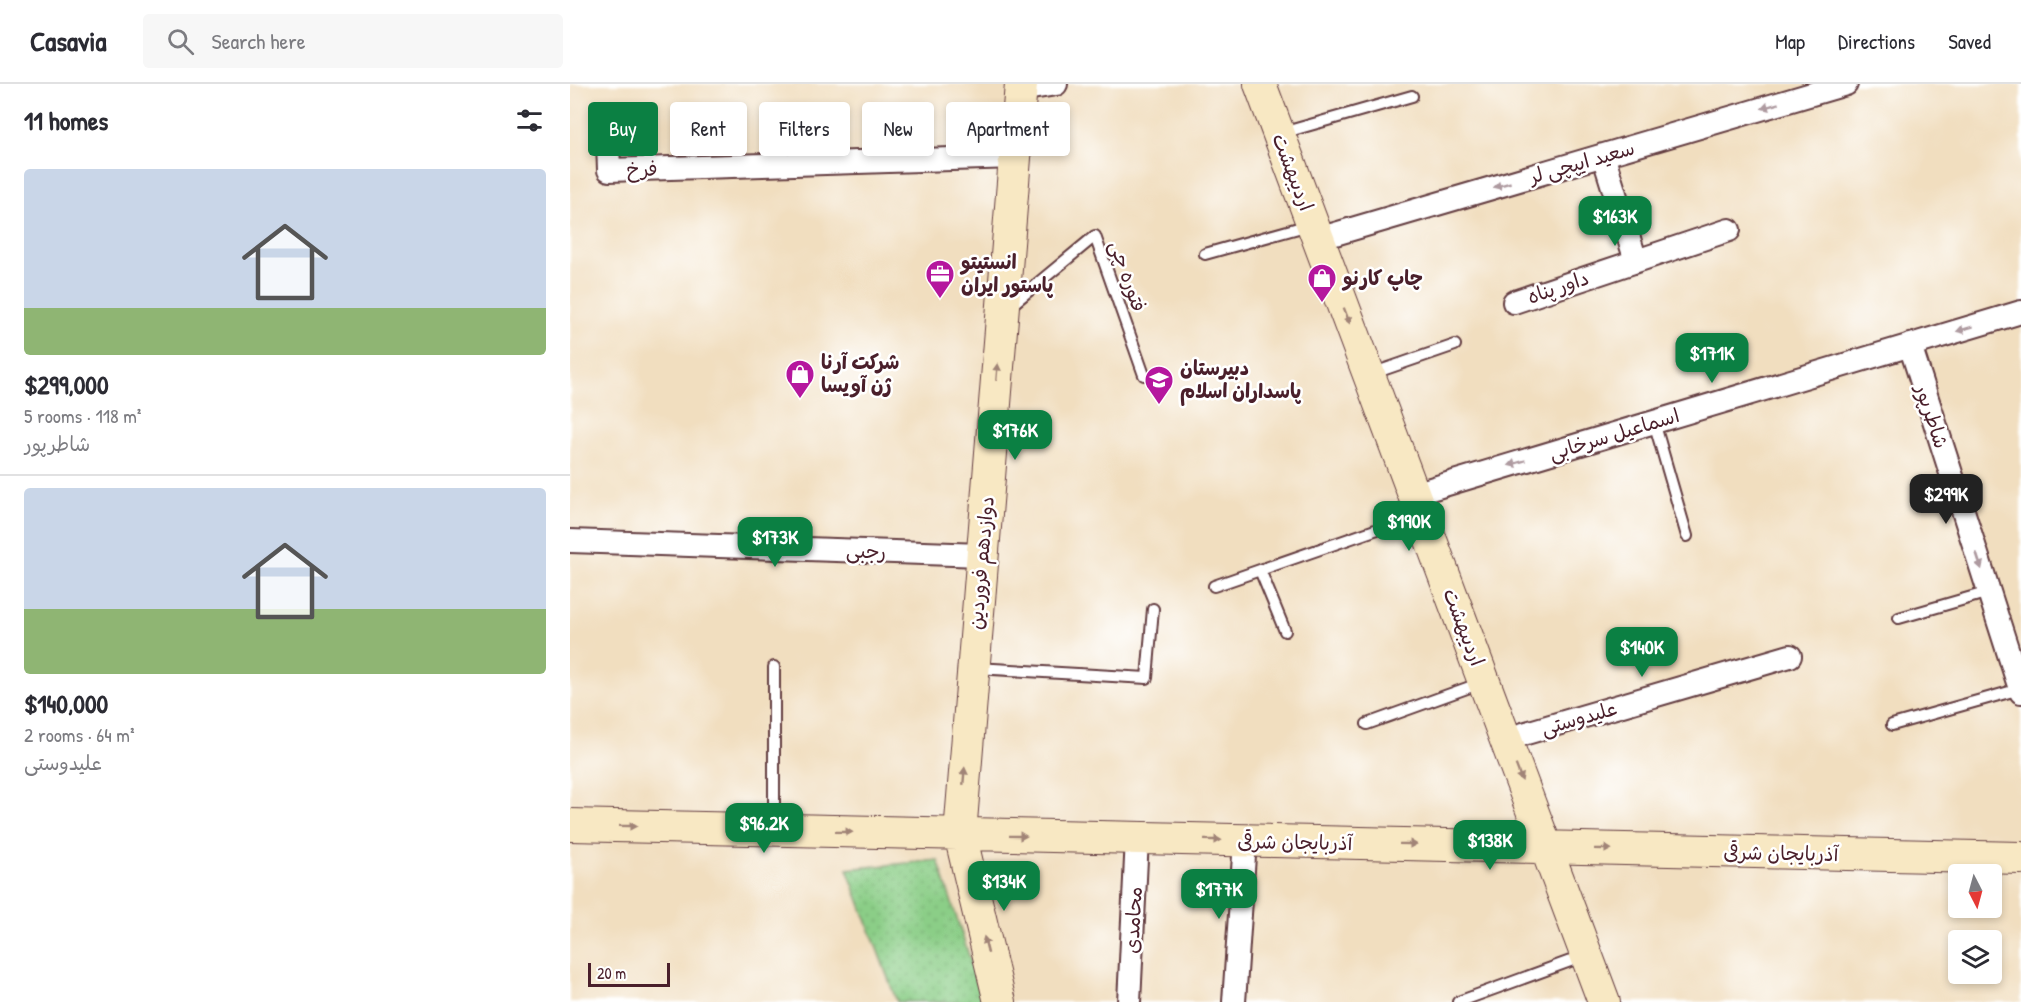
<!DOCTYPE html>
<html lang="en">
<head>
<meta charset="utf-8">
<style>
	:root { --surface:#fff; --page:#f7f7f7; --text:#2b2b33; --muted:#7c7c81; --line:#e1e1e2; --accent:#0b8043 }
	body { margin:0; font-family:"Patrick Hand","Playpen Sans Arabic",sans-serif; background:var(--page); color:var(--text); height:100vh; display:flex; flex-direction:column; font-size:22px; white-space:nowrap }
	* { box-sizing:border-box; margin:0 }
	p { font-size:20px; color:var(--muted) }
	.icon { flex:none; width:33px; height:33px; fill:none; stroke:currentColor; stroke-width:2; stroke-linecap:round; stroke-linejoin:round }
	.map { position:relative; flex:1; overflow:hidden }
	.side { display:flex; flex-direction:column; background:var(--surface); width:570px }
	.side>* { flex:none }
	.top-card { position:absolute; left:18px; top:18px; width:570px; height:54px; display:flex; gap:12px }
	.needle { width:39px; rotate:174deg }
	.controls { position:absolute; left:1378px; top:780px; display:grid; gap:12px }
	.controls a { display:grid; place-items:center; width:54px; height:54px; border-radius:6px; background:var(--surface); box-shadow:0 3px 9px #0003; font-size:30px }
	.scale { position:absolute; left:18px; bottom:15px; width:82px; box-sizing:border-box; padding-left:6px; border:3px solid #4a1f2b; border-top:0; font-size:16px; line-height:21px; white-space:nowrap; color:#4a1f2b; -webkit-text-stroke:4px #fff; paint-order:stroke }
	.price { position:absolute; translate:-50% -51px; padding:0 14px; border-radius:12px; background:var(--accent); color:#fff; font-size:20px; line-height:39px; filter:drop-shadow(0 2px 3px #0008) }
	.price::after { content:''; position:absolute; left:50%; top:36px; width:18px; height:14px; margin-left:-9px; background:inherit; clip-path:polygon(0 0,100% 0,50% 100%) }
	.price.on { background:#222; color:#fff }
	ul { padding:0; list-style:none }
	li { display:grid; align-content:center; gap:12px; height:318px; padding:0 24px }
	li+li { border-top:2px solid var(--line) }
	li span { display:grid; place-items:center; height:186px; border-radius:6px; color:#555 }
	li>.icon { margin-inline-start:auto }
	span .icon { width:108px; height:108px; fill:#fffc; stroke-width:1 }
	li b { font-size:26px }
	h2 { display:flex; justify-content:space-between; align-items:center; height:72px; padding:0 24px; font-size:26px }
	.pill { padding:0 21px; border-radius:6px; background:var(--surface); box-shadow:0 3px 9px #0003; font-size:21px; line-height:54px }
	.pill.on { background:var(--accent); color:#fff }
	header { display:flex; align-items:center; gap:36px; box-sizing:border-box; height:84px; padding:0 30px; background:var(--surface); border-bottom:2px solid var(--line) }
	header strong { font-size:28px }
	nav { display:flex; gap:33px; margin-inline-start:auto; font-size:21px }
	.search { width:420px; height:54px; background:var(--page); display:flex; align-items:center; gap:15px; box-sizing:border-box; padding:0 21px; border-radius:6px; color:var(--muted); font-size:22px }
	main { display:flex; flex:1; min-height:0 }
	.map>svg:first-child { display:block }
</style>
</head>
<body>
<header>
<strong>Casavia</strong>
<div class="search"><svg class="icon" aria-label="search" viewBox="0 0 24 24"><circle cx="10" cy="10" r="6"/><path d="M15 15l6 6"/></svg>Search here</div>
<nav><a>Map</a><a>Directions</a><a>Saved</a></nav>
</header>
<main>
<section class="side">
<h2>11 homes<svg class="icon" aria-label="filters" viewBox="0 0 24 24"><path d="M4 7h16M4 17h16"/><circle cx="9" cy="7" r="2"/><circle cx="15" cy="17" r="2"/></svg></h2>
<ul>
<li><span style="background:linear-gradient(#c9d6e8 75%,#8fb573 0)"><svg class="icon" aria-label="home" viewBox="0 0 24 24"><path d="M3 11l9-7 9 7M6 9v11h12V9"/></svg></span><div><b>$299,000</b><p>5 rooms · 118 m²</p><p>شاطرپور</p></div></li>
<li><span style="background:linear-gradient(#c9d6e8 65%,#8fb573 0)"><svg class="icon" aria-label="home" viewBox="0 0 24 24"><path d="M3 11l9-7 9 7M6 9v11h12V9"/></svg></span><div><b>$140,000</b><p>2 rooms · 64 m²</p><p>علیدوستی</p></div></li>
</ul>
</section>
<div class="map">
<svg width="1451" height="918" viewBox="0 0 1451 918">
	<defs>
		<pattern id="park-dots" width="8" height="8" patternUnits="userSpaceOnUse" patternTransform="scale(1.5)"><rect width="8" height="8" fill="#8bce87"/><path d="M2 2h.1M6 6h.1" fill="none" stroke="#79b075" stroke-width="1.8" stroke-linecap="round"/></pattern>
	</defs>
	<rect width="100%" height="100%" fill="#fff"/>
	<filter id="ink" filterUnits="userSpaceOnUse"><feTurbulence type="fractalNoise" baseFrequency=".0167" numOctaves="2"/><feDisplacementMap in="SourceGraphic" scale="12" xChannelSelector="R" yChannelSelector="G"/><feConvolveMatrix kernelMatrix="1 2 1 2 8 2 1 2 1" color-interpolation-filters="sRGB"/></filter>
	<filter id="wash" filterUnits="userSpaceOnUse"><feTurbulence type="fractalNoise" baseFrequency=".008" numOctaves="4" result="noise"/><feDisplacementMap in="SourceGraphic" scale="24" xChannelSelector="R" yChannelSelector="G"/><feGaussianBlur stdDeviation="1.35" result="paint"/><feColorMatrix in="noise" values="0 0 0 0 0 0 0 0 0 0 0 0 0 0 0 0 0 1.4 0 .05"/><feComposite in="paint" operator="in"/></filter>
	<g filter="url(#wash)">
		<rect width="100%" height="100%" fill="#f1debf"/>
		<!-- park -->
		<path fill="url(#park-dots)" stroke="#6a7659" stroke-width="1.5" d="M368,776L414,918H327L277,785Z"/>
	</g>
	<g filter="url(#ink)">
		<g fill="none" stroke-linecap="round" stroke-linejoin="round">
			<!-- lane casing -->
			<g stroke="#633c41" stroke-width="14">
				<path id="lane" d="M712,49L842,12
					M635,170L739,141
					M439,223L525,152L574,291
					M801,290L885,261
					M1084,338L1117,452
					M690,486L715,547
					M644,502L848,431
					M1329,534L1419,508
					M204,583V744
					M406,584L577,594L583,525
					M797,640L911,599
					M1322,641L1450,605
					M888,918L1014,872"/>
			</g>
			<!-- street casing -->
			<g stroke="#633c41" stroke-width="26">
				<path id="street" d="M450,6L486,0
					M37,33L39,86L445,73
					M1033,71L1066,177
					M748,155L1276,0
					M944,218L1159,146
					M1340,261L1451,608
					M844,410L1451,228
					M0,457L412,471
					M936,655L1220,572
					M559,918L567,754
					M664,918L675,757"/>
			</g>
			<!-- secondary casing -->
			<g stroke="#633c41" stroke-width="34">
				<path id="secondary" d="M690,0L1034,918
					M0,741L1451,774
					M430,918L390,750L451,0"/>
			</g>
			<!-- lane -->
			<use href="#lane" stroke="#fff" stroke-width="10"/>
			<!-- street -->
			<use href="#street" stroke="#fff" stroke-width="22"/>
			<!-- secondary -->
			<use href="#secondary" stroke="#f8e8c3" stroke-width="32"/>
		</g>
		<!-- one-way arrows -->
		<defs><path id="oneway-solid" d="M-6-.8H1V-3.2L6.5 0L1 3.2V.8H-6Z" transform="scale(1.5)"/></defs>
		<g fill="#ae9aa0">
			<use href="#oneway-solid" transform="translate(1200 22) rotate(164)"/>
			<use href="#oneway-solid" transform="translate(932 101) rotate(164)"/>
			<use href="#oneway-solid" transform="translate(1395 245) rotate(163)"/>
			<use href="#oneway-solid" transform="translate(947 379) rotate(163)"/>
			<use href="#oneway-solid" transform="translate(1409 477) rotate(72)"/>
		</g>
		<g fill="#a18477">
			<use href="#oneway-solid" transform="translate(777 232) rotate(69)"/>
			<use href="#oneway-solid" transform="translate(427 288) rotate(-85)"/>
			<use href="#oneway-solid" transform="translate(949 689) rotate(69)"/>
			<use href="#oneway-solid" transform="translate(394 692) rotate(-85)"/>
			<use href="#oneway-solid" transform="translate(58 742) rotate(1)"/>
			<use href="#oneway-solid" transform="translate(274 748) rotate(1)"/>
			<use href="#oneway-solid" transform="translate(448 752) rotate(1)"/>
			<use href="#oneway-solid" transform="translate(643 756) rotate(1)"/>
			<use href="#oneway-solid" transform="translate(838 760) rotate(1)"/>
			<use href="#oneway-solid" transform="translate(1033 765) rotate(1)"/>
			<use href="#oneway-solid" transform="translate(416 861) rotate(-104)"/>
		</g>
	</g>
	<!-- icons -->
	<defs>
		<g id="office-pin" transform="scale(1.5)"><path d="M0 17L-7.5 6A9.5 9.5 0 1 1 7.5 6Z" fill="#b5179e" stroke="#fff"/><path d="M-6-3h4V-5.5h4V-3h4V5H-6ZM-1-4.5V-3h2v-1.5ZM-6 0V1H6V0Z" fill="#fff"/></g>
		<g id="shop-pin" transform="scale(1.5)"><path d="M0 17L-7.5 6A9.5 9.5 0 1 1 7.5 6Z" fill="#b5179e" stroke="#fff"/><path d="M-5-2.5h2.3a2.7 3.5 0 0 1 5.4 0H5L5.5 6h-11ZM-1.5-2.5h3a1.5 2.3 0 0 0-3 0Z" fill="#fff"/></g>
		<g id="school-pin" transform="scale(1.5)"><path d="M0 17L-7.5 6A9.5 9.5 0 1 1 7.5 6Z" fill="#b5179e" stroke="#fff"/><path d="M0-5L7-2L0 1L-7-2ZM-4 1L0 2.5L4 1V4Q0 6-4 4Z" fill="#fff"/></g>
	</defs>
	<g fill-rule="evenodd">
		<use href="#office-pin" x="370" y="190"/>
		<use href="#shop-pin" x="752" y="194"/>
		<use href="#shop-pin" x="230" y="290"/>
		<use href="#school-pin" x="589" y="296"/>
	</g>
	<g text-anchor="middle" stroke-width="5" stroke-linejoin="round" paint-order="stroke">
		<!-- street labels -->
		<g font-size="20" fill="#4a1f2b" stroke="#fff">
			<text transform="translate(1012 78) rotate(-16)" y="7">سعید ایپچی لر</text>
			<text transform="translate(72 85) rotate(-2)" y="7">فرخ</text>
			<text transform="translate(723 88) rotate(69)" y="7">اردیبهشت</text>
			<text transform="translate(558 192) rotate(71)" y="7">فتوره چی</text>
			<text transform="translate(988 203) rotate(-19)" y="7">داور پناه</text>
			<text transform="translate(1362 332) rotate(72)" y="7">شاطرپور</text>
			<text transform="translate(1044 350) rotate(-17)" y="7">اسماعیل سرخابی</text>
			<text transform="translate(296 467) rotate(2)" y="7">رجبی</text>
			<text transform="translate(411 479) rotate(-85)" y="7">دوازدهم فروردین</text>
			<text transform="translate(894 543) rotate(69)" y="7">اردیبهشت</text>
			<text transform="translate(1009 634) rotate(-16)" y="7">علیدوستی</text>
			<text transform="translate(725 758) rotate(1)" y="7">آذربایجان شرقی</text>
			<text transform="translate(1211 769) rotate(1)" y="7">آذربایجان شرقی</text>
			<text transform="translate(563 836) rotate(-87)" y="7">محامدی</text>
		</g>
		<!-- poi labels -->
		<g font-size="20" font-weight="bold" fill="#4a1f2b" stroke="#fff" text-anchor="start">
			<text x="391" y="185">انستیتو<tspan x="391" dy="23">پاستور ایران</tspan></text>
			<text x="773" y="201">چاپ کارنو</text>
			<text x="251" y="285">شرکت آرنا<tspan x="251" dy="23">ژن آویسا</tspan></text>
			<text x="610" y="291">دبیرستان<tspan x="610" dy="23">پاسداران اسلام</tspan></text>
		</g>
	</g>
</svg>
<div class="controls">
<a><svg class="needle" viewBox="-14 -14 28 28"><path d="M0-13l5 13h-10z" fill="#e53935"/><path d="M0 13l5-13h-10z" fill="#7c7c81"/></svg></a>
<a><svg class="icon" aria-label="layers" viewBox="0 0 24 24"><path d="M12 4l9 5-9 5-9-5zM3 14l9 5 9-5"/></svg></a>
</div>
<div class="scale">20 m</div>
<b class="price" style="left:1045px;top:163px">$163K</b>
<b class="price" style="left:1142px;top:300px">$171K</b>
<b class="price" style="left:445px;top:377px">$176K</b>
<b class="price on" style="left:1376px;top:441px">$299K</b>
<b class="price" style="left:839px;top:468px">$190K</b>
<b class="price" style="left:205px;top:484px">$173K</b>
<b class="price" style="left:1072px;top:594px">$140K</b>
<b class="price" style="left:194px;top:770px">$96.2K</b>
<b class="price" style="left:920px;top:787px">$138K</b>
<b class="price" style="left:434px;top:828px">$134K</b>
<b class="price" style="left:649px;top:836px">$177K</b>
<div class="top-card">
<a class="pill on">Buy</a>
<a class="pill">Rent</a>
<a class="pill">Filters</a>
<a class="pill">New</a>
<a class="pill">Apartment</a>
</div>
</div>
</main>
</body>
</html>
